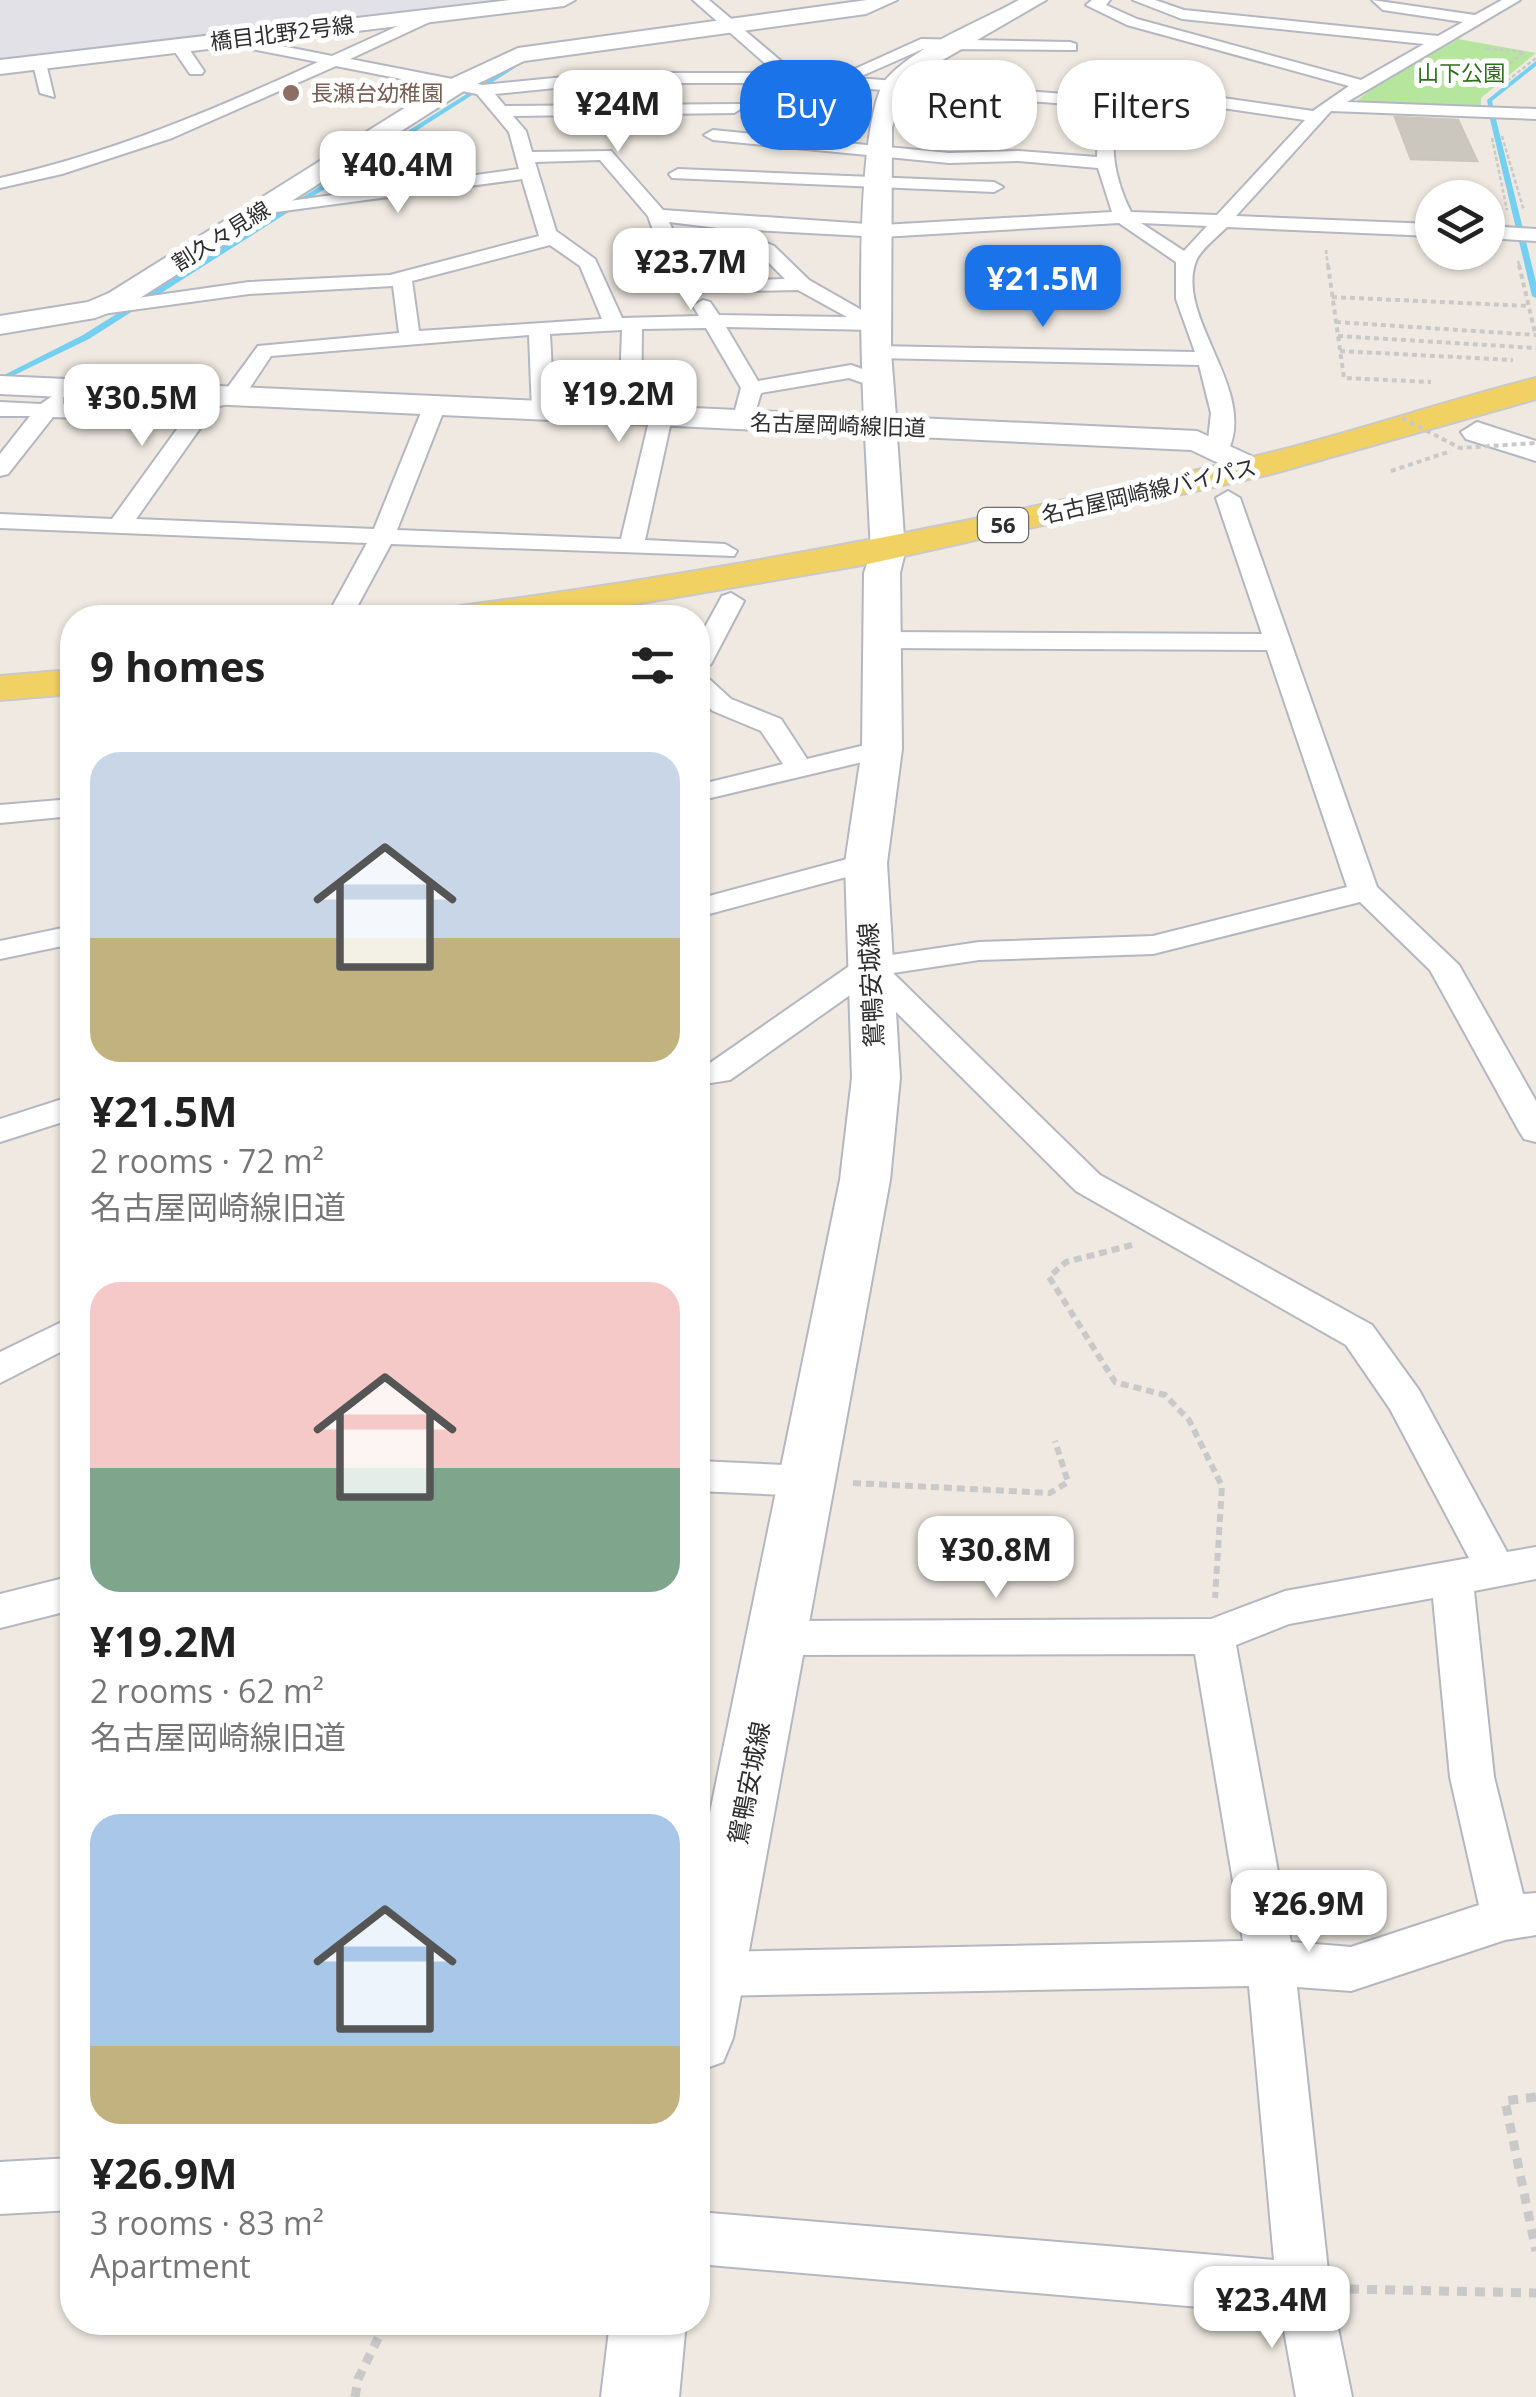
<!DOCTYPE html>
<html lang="en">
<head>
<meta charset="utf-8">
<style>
	:root { --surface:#fff; --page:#f6f6f6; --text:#222; --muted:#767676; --accent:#1a73e8 }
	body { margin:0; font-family:"Open Sans","Noto Sans JP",sans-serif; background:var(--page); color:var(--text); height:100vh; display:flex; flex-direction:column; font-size:38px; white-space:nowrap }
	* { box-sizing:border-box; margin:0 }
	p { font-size:32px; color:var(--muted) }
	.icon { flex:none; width:55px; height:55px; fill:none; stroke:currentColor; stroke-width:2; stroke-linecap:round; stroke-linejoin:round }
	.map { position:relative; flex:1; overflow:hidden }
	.panel { position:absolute; left:60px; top:605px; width:650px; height:1730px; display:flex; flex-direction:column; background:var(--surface); border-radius:40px; box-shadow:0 2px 8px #0004 }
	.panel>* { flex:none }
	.banner { position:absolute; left:740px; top:60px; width:645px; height:90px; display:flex; gap:20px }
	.controls { position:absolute; left:1415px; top:180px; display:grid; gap:20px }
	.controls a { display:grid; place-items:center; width:90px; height:90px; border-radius:50%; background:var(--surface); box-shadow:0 2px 8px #0004; font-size:50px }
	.price { position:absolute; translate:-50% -85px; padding:0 22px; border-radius:20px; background:#fff; color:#222; font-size:32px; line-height:65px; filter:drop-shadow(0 2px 5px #0008) }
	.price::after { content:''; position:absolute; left:50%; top:60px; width:30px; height:22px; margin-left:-15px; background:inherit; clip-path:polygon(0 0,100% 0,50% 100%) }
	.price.selected { background:var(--accent); color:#fff }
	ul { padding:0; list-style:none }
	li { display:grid; align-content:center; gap:20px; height:530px; padding:0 30px }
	li span { display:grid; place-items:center; height:310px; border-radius:30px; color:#555 }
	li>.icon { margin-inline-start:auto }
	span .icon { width:180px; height:180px; fill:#fffc; stroke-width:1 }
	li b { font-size:42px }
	h2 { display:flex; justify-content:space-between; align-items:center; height:120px; padding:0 30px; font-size:42px }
	.chip { padding:0 35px; border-radius:40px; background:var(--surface); box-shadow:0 2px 8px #0004; font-size:35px; line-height:90px }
	.chip.selected { background:var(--accent); color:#fff }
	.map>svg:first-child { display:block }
</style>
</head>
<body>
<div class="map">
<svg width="1536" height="2397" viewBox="0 0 1536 2397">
	<rect width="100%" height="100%" fill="#efe9e1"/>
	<!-- industrial -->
	<path fill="#e3e1e8" d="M0,0H494L0,61Z"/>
	<!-- green -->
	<path fill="#b6e59e" d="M1458,39L1536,53L1481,98V111L1349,107L1373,88Z"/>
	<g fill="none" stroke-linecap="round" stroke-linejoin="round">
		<!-- stream -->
		<path fill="#75cff0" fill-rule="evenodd" d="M892,0H900L869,11L864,10Z
			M519,61L524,62L89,339L0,382V377L83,335Z
			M1536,61V66L1492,101L1494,110L1489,111L1487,100Z
			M1492,113L1495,115L1536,282V298L1532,296L1489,115Z"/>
	</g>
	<!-- building -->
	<path fill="#cbc7bf" stroke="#cbc5ba" stroke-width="2.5" d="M1395,117L1458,120L1477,161L1411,159Z"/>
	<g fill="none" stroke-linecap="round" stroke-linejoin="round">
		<!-- street casing -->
		<g stroke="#b4b7c1" stroke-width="4">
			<path id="street" d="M693,0H709L795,73L837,77L921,39L1070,42L1076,44V50L923,49L857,78L1117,98L1153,88L1313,111L1349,86L1127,25L1086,5L1092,0H1110L1106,5L1137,19L1361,80L1424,44L1182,19L1133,0H1155L1184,10L1438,36L1463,22L1383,10L1372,0L1475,15L1502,0H1520L1347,102L1536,109V119L1331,111L1236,216L1432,224V236L1227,227C1218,236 1200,250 1196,261C1174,319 1261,392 1226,455L1218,457L1207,450L1211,413L1199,365L876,358L866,352L876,346L1195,352L1176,299V262L1119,223L882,237L734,229L774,246L809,280L886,324L876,330L726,327L758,381L851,365L885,377V387L877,388L849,378L761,393L751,426H735L732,421L741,388L706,328L642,329L641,415L630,422L619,415L622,330L550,334L554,411L543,418L532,411L529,335L271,356L241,401L215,407L136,519L374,529L424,405L435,398L446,405L397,530L621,539L650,417L661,410L672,417L645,540L725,544L737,551L734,556L391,544L351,618H326L367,543L0,528V514L112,519L188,414L162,421L53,417L8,474L0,476V454L30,416H0V402L41,404L55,394L63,395V404L162,407L225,391L258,346L399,333L393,286L249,294L95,315L88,313V305L249,282L390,275L539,236L522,179L254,215V207L261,205L519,169L509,132L477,94L336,66L172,138L62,174L0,188V178C112,153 214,110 318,62L221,43L219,40L227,35L332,56L431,11L436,13V19L350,59L483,85L605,73H776ZM605,83H791L1107,107L1098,128L1097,157L1019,151L949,153L713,130L704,135L713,140L949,163L1019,161L1098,168L1112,212L882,225L663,210L611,151L532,152L526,131L513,116L734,113L742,108L740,104L505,106L495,94ZM1154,98L1305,120L1217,215L1131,212C1115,180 1105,139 1124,106ZM600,160L648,216L660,250L685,292L798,290L847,317L719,315L710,302L703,300L693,306L699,316L622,318L595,259L556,231L535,162ZM669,222L718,228V236L760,254L785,279L698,282ZM1141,223L1207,226L1184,251ZM550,245L580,266L602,319L419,331L412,281Z
				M173,43H185L204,71L202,74H190L171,46Z
				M32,60L46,63L54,97L40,93Z
				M678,169L994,182L1003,187L994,192L672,178L669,174Z
				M1488,226L1536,229V241L1488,238Z
				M1228,491L1240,498L1377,887L1459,965L1536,1101V1142L1524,1139L1519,1131L1430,970L1360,902L1153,954L979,960L893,973L1100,1175L1372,1325L1419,1390L1507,1552L1536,1547V1579L1474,1591L1494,1777L1523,1894L1536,1893V1935L1505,1940L1351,1991L1297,1987L1330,2289L1352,2397H1296L1281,2314L698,2264V2212L1274,2260L1249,1986L710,1996L698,1992V1956L710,1952L1243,1941L1195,1654L779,1655L764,1650L758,1638L764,1626L779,1621L1211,1619L1285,1591L1469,1558L1390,1409L1346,1345L1076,1191L867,983L730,1080L698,1085V1065L710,1063L858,960L979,942L1153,936L1347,887L1267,650L882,648L869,640L882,632L1262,634L1216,498ZM1433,1598L1450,1777L1479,1905L1351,1947L1291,1942L1236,1645L1289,1624Z
				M731,593L744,601L711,664L698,672V640L722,596Z
				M698,675L707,677L731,699L781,719L807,759L882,741L896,749L892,755L698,801V785L783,764L761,731L713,711L698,697Z
				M72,799V816L0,823V805Z
				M866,854L876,857L881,863L876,869L698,917V899Z
				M72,926V944L0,959V941Z
				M72,1096V1119L0,1142V1119Z
				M72,1317V1346L0,1383V1352Z
				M698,1461L807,1466L821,1470L827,1481L821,1492L807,1496L698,1491Z
				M72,1576V1610L0,1628V1594Z
				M72,2158V2210L0,2214V2162Z"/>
		</g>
		<!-- secondary casing -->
		<g stroke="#b4b7c1" stroke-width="4">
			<path id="secondary" d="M510,0H575L564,6L0,74V60Z
				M867,0H897L866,14L524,61L467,89L129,305L95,318L0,334V316L88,302L109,293L451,79L518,48Z
				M1019,0H1046L922,72L906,86L892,127L891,352L896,417L1197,431L1262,461L1266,468L1250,478L1191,450L897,436L905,552L900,573L902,749L887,863L900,1078L890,1180L733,2038L723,2062L698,2071V1871L840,1180L852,1078L845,863L862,749L864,573L871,552L865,435L0,394V376L864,416C861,357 853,114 888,77C921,43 978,23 1019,0Z
				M1477,422L1536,441V461L1466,439L1461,432Z
				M610,2322H686L679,2397H601Z"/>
		</g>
		<!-- primary casing -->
		<g stroke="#c9c9c9" stroke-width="4">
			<path id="primary" d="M1536,378V399L1271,474L868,564L554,618H441L447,610L461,606C735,570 1005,517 1273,452C1362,430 1448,400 1536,378Z
				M72,670V694L0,700V676Z"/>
		</g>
		<!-- path-far3 -->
		<path stroke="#c9c9c9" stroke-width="2.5" stroke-dasharray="4 2.5" stroke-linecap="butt" d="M1439,71L1488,81L1524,52L1483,48
			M1502,85L1536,58
			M1502,136L1524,211
			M1492,138L1507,210
			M1326,250L1328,267
			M1442,255L1479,257
			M1518,261L1520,267"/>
		<!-- path-far2 -->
		<path stroke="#c9c9c9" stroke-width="4" stroke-dasharray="5 4" stroke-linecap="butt" d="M1328,265L1344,378L1431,382
			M1519,265L1536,337
			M1332,297L1529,306
			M1336,322L1536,335
			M1338,336L1536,348
			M1340,351L1513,360
			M1391,471L1451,451"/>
		<!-- path-far1 -->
		<path stroke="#c9c9c9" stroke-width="6" stroke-dasharray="8 5" stroke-linecap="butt" d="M1132,1245L1066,1262L1049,1277L1115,1382L1165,1395L1189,1420L1222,1486L1215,1598
			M853,1483L1050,1493L1068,1482L1055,1441"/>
		<!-- path -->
		<path stroke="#c9c9c9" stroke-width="9" stroke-dasharray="10 8" stroke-linecap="butt" d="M1536,2097L1505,2101L1536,2251
			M1349,2289L1536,2293
			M355,2397L358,2379L386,2322"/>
		<!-- street -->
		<use href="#street" fill="#fff" fill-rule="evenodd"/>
		<!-- secondary -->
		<use href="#secondary" fill="#fff" fill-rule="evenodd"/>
		<!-- primary -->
		<use href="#primary" fill="#f2d163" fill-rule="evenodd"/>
		<!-- path-bridge -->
		<path stroke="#c9c9c9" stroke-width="4" stroke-dasharray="5 4" stroke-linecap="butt" d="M1402,418L1460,448L1536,443"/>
	</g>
	<!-- markers -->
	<circle fill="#8d6e63" stroke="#fff" stroke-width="4" cx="291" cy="93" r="10"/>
	<g text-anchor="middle" stroke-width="10" stroke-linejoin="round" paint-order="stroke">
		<!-- far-street labels -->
		<g font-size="22" fill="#2e2e2e" stroke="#fff">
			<text transform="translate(282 33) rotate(-7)" y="8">橋目北野2号線</text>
			<text transform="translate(221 236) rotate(-32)" y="8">割久々見線</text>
			<text transform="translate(838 425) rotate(2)" y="8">名古屋岡崎線旧道</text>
			<text transform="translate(1149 491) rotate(-13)" y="8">名古屋岡崎線バイパス</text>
		</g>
		<!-- far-park labels -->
		<g font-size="22" fill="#2c6e1b" stroke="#fff">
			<text x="1461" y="81">山下公園</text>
		</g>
		<!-- far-education labels -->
		<g font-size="22" fill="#785e54" stroke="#fff" text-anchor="start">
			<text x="311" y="101">長瀬台幼稚園</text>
		</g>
		<!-- shield labels -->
		<rect fill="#fff" stroke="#6d6d6d" stroke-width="2.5" x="978" y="508" width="50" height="34" rx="8"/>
		<g font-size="22" font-weight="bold" fill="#2e2e2e">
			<text x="1003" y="533">56</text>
		</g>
		<!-- street labels -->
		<g font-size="25" fill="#2e2e2e" stroke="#fff">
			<text transform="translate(871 985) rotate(-93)" y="9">鴛鴨安城線</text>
			<text transform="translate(749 1783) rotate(-79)" y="9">鴛鴨安城線</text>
		</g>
	</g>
</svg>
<div class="controls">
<a><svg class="icon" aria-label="layers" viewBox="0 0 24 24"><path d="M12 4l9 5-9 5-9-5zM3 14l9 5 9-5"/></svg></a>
</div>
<b class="price" style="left:618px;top:155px">¥24M</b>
<b class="price" style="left:398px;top:216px">¥40.4M</b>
<b class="price" style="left:691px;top:313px">¥23.7M</b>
<b class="price selected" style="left:1043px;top:330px">¥21.5M</b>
<b class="price" style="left:619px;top:445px">¥19.2M</b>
<b class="price" style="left:142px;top:449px">¥30.5M</b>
<b class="price" style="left:996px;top:1601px">¥30.8M</b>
<b class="price" style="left:1309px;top:1955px">¥26.9M</b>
<b class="price" style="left:1272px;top:2351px">¥23.4M</b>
<div class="banner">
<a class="chip selected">Buy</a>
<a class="chip">Rent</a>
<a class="chip">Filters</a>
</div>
<section class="panel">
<h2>9 homes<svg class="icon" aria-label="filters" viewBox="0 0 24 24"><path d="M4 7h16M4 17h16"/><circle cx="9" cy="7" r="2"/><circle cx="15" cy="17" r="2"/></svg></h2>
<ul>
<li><span style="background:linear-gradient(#c9d6e8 60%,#c2b280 0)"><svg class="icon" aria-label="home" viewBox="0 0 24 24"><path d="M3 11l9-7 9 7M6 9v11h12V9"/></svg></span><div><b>¥21.5M</b><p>2 rooms · 72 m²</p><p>名古屋岡崎線旧道</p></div></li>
<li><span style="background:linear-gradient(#f6c9c9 60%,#7fa58c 0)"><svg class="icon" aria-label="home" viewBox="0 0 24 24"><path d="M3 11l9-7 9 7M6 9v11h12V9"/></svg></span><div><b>¥19.2M</b><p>2 rooms · 62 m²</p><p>名古屋岡崎線旧道</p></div></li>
<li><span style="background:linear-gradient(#a9c7e8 75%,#c2b280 0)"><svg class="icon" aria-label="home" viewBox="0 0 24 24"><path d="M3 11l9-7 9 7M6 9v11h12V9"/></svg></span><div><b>¥26.9M</b><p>3 rooms · 83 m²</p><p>Apartment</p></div></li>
</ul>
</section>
</div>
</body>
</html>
